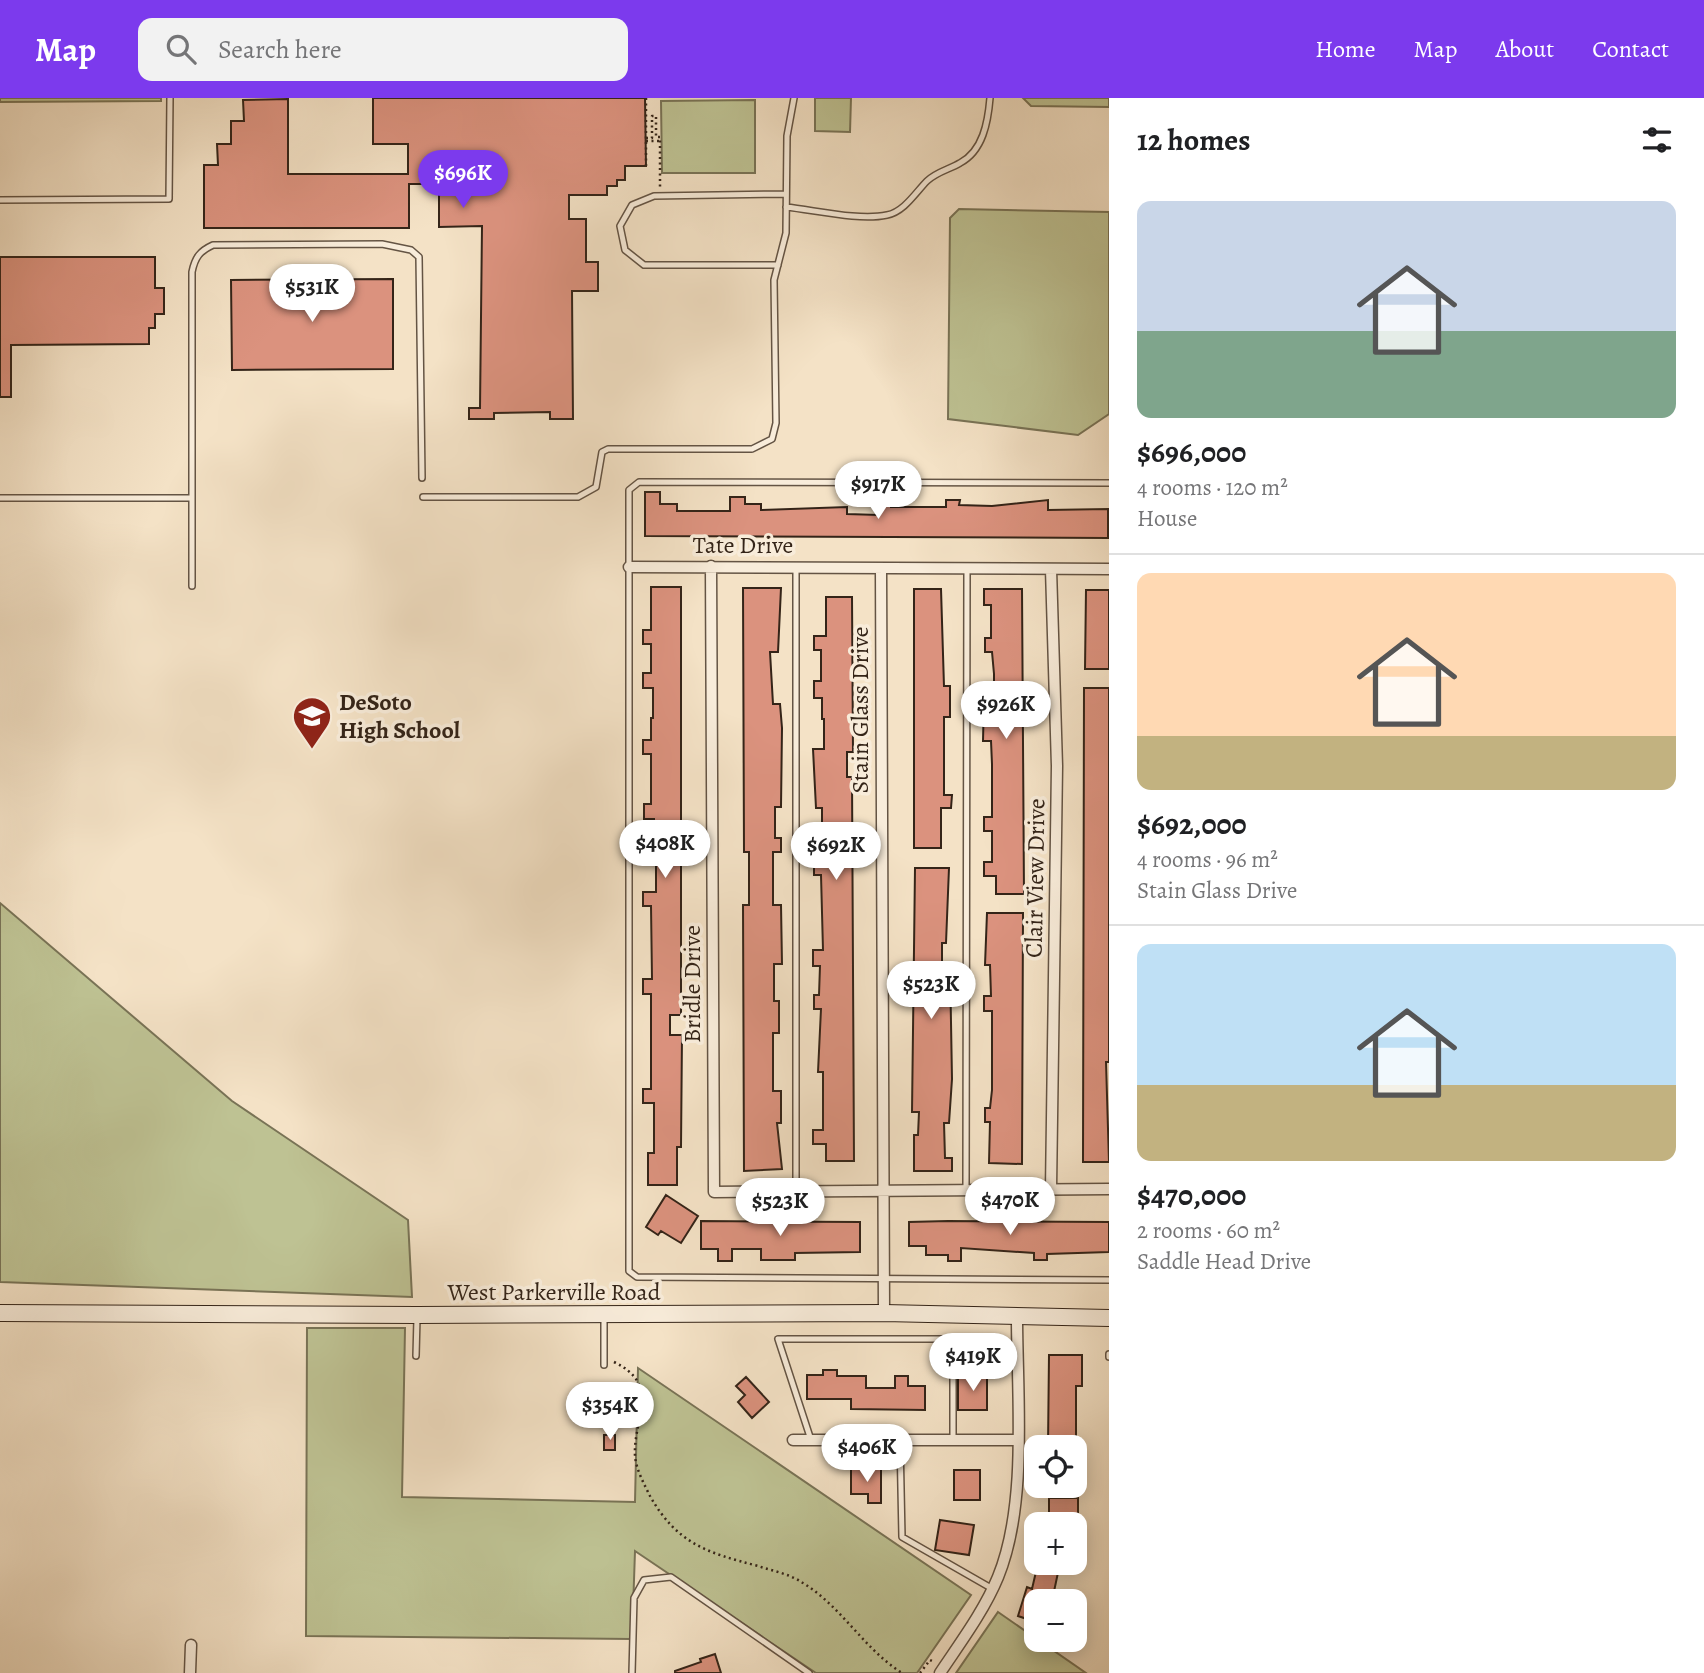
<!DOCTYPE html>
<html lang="en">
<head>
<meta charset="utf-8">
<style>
	:root { --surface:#fff; --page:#f2f2f2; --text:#202124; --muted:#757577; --line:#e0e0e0; --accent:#7c3aed }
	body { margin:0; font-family:Alegreya,serif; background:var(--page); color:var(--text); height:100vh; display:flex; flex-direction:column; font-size:26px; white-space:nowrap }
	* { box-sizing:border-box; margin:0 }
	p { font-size:23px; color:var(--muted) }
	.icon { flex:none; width:38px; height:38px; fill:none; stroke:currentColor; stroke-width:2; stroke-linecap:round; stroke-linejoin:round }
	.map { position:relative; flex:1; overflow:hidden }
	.sheet { display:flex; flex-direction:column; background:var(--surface); width:595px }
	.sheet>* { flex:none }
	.fabs { position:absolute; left:1024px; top:1337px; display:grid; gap:14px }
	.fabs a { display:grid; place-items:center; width:63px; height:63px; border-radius:14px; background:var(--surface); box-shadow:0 4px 18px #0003; font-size:35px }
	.price { position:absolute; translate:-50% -60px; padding:0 16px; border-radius:24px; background:#fff; color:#222; font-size:23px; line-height:46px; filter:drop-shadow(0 2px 4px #0008) }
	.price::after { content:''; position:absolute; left:50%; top:42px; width:21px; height:16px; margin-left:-10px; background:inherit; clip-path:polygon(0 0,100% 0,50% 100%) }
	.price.selected { background:var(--accent); color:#fff }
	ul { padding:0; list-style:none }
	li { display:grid; align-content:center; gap:14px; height:371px; padding:0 28px }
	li+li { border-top:2px solid var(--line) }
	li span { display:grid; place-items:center; height:217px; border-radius:14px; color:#555 }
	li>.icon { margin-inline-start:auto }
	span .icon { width:126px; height:126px; fill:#fffc; stroke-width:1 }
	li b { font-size:30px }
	h2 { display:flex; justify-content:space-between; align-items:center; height:84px; padding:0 28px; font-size:30px }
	header { display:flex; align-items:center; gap:42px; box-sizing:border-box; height:98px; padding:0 35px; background:var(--accent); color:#fff }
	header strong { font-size:33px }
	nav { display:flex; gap:38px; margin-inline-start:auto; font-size:24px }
	.search { width:490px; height:63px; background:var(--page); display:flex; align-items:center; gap:18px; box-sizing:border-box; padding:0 24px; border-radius:14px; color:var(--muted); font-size:26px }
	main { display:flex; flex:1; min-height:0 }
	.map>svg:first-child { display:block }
</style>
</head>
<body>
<header>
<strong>Map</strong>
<div class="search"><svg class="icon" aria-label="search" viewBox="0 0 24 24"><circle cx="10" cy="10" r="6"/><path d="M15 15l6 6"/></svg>Search here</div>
<nav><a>Home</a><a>Map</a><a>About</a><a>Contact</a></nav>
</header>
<main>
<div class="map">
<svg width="1109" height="1575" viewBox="0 0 1109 1575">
	<rect width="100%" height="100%" fill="#f4e2c6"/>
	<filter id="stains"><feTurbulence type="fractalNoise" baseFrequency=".00286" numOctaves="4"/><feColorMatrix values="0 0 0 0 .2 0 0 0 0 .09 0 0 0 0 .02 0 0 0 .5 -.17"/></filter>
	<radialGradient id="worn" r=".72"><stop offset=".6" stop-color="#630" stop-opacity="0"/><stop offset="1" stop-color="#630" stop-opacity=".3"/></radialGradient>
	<!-- green -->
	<path fill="#bec293" stroke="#797356" stroke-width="2" d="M0,0H161V3L0,4Z
		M815,0H851L850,34L815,33Z
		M1023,0H1109V9L1031,8Z
		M755,2V75H662L661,3Z
		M959,111L1109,114V316L1078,337L948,321L950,120Z
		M0,805L232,1003L408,1122L412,1199L0,1184Z
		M307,1230H405L402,1399L635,1404L638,1270L971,1497L917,1575H816L635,1453L632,1541L306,1538Z
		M998,1514L1086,1575H956Z"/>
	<!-- building -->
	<path fill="#db927e" stroke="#342418" stroke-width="2" d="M373,0H645L646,68H625V82H617V88H607V97H569V121H586V164H598V193H572L573,321H550V314L494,315V321H469V310H480L482,128L439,129V86H409V130H204V67H218L217,46H231V23H244L243,2L288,1V76H408V46H373Z
		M0,159H155V190H164V216H155V230H149V246L11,247V299H0Z
		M393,181V271L232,272L231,182Z
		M645,394H660V406H677V413H730V399H745V406H761V412L847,409V416L879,417V406H891V409H946V402H960L959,407L992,408L1048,402V412L1108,411V440L645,438Z
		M651,489H681V917H670V937H682L681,1049H677V1087H648V1055H654V1005H643V991H651V896H643V881H652L651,808H643V794H656V764L643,765V750H654V721H644V706H651V656H643V642H651V620H653V590H643V575H651V546H643V532H651Z
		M743,490H781L778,554H770L773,606H780L782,630L781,709H775V740H781V754H773V807H781L782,866H774V903H779V935H773V993H781V1025H777L782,1071L744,1073L743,807H749V754H744Z
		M914,491H941L944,588H950V619H944V697H952L951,710H941V750H914Z
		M984,491H1022L1024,796H996V778H984V764H992V733H984V719H992V666L991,643H983L984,600H994V576L992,554H985V540H991V507H984Z
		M1086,492H1109V571H1085Z
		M826,499H852L853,654H847V679H852L854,1063H826V1046H813V1032H823V974H818L821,911H814V897H819L820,868H813V852H823L821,777H814V762H822V710H816L813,651H824V621H822V600H814V583H821V552H814V538H826Z
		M1084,590H1109V964H1106L1109,1064H1083Z
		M915,770H949L946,845H942V868H950L952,981L949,1025H944L945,1060H952V1073H914V1037H918L919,1014H912Z
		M987,815H1023L1022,1066L989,1065L990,1024H985V1010H990L992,992V913H984V898H991L990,867H985Z
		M666,1097L698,1118L681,1145L661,1133L658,1137L646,1129Z
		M701,1123L860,1124V1154L795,1155V1162H761V1151H732V1163H718V1151H701Z
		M948,1123L1109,1124V1154L1047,1156V1162H1034V1155L961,1150V1163H948V1157H926V1148H909V1124Z
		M1049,1257H1082V1288H1076V1349H1048Z
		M823,1272H837V1278H866V1290H895V1278H908V1288H925V1312L851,1311V1301H807V1277H823Z
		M958,1278H987V1312H958Z
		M746,1279L769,1304L752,1320L738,1304L745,1297L736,1288Z
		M604,1337H615V1352H604Z
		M851,1371H881V1405H868V1396H851Z
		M954,1372H980V1402H954Z
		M1049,1400H1078V1423L1049,1426Z
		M940,1422L974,1427L969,1457L935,1452Z
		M1038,1465H1060L1052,1503H1036V1524L1018,1518L1027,1489L1032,1491Z
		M715,1556L721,1575H675V1573L701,1564L700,1561Z"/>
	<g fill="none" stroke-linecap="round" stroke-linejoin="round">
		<!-- service casing -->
		<g stroke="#645444" stroke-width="8">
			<path id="service" d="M0,102L169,101L170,0
				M786,109C815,112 859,123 887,117C904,114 916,94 927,83C936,74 950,71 960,65C983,53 988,24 990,0
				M778,167H644L625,152L620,128L632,107L654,98L785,96
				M1109,385L639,384L629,392V1173L637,1179L1109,1182
				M423,399H578L596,389L602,354L608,351H752L772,341L776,325L774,182L786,135L787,38L794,0
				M0,400H192
				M796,468V1092
				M192,488V174C195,159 200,153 213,147L382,146L411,152L419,159L422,380
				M966,1090L967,470
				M604,1220V1267
				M1109,1256V1259
				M416,1258L417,1220
				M811,1342L778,1241H943L953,1274V1342
				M900,1342L902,1439L991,1490
				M632,1575L634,1500L644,1482L671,1479L809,1575"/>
		</g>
		<!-- minor casing -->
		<g stroke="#645444" stroke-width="13">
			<path id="minor" d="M711,468L714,1094L1109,1091
				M629,469L1109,471
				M881,470L884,1215
				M1051,471L1057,668L1051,1091
				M793,1342H1017
				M190,1575L191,1547
				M940,1575C960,1545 984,1513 998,1479C1028,1406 1017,1298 1017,1219"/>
		</g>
		<!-- secondary casing -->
		<g stroke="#342418" stroke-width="18">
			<path id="secondary" d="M0,1215L417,1217L884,1215L1109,1220"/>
		</g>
		<!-- path -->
		<path stroke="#342418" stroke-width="2.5" stroke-dasharray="2 3.5" stroke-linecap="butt" d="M646,0V70
			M646,40H652V18H656V39H660V91
			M646,43H660
			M614,1264C662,1287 633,1320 635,1358C636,1371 644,1386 650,1398C677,1446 708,1455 758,1468C773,1473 790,1476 803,1485C842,1509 864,1551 902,1575
			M920,1575L930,1562L934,1564"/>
		<!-- service -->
		<use href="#service" stroke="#f8ecda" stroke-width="5"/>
		<!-- minor -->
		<use href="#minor" stroke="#f8ecda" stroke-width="10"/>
		<!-- secondary -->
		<use href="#secondary" stroke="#f8ecda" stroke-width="16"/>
	</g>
	<!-- icons -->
	<defs>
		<g id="school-pin" transform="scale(2.0125)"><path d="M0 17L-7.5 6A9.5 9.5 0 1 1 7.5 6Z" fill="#8f2418" stroke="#f8ecda"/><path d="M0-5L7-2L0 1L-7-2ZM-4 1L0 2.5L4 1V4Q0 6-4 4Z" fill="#fff"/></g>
	</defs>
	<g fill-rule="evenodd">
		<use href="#school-pin" x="312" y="618"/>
	</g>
	<g text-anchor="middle" stroke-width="7" stroke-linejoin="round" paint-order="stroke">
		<!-- street labels -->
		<g font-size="24" fill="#342418" stroke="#f8ecda">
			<text x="743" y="455">Tate Drive</text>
			<text transform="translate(860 612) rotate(-90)" y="8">Stain Glass Drive</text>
			<text transform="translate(1035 780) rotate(-89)" y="8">Clair View Drive</text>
			<text transform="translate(692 886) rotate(-90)" y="8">Bridle Drive</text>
			<text x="554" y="1202">West Parkerville Road</text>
		</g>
		<!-- poi labels -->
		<g font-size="24" font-weight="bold" fill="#342418" stroke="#f8ecda" text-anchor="start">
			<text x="339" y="612">DeSoto<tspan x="339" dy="28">High School</tspan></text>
		</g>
	</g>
	<rect width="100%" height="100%" filter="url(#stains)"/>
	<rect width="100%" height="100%" fill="url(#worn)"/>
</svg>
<div class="fabs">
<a><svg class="icon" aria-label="locate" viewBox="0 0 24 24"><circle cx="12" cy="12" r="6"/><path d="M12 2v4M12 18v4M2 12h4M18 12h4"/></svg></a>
<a>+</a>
<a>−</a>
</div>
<b class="price selected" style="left:463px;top:112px">$696K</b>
<b class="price" style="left:312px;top:226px">$531K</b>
<b class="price" style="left:878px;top:423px">$917K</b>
<b class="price" style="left:1006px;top:643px">$926K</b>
<b class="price" style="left:665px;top:782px">$408K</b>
<b class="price" style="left:836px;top:784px">$692K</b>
<b class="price" style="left:931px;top:923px">$523K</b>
<b class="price" style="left:1010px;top:1139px">$470K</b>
<b class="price" style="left:780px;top:1140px">$523K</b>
<b class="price" style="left:973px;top:1295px">$419K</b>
<b class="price" style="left:610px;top:1344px">$354K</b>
<b class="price" style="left:867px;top:1386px">$406K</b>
</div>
<section class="sheet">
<h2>12 homes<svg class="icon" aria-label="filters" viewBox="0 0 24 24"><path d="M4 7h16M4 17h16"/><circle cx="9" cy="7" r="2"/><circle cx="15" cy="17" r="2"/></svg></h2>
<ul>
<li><span style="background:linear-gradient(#c9d6e8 60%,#7fa58c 0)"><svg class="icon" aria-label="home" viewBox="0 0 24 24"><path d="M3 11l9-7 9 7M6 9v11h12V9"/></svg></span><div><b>$696,000</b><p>4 rooms · 120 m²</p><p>House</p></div></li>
<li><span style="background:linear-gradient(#ffd9b3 75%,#c2b280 0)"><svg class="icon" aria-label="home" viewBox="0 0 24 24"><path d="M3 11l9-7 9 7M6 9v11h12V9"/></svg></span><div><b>$692,000</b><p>4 rooms · 96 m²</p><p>Stain Glass Drive</p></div></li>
<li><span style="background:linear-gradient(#bfe0f5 65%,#c2b280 0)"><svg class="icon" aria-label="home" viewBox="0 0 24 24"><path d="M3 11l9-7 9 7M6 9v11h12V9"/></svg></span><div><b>$470,000</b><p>2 rooms · 60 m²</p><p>Saddle Head Drive</p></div></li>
</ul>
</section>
</main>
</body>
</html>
